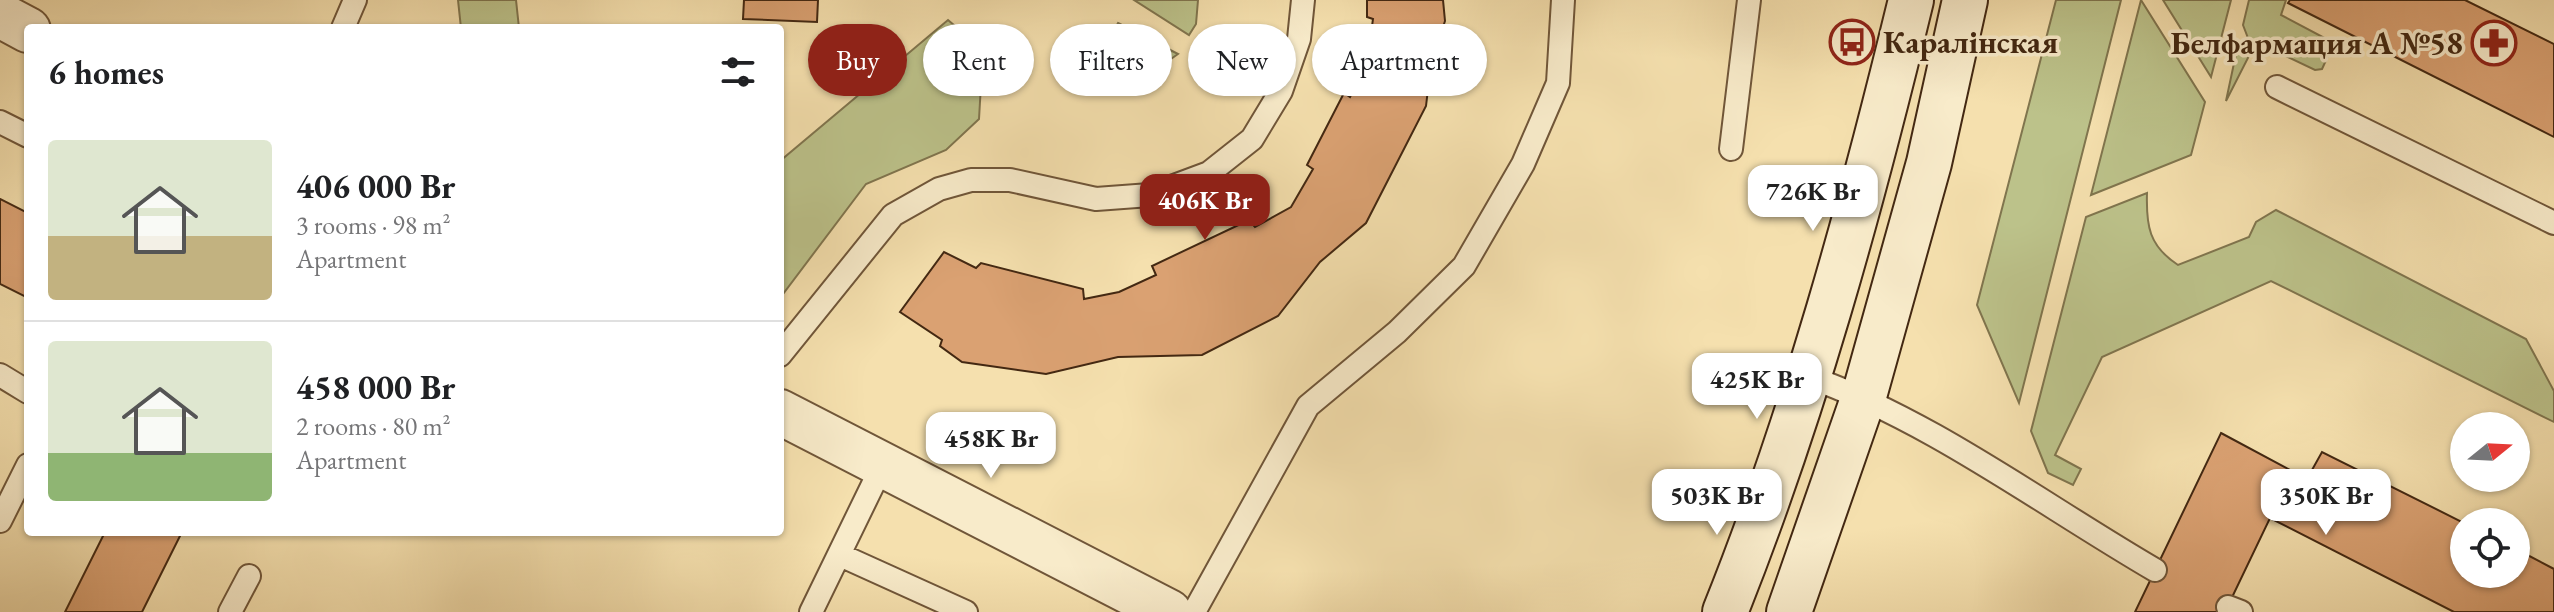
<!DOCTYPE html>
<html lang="en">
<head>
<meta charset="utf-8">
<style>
	:root { --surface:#fff; --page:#f6f6f6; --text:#202124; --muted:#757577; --line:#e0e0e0; --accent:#8f2418 }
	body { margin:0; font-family:"EB Garamond",serif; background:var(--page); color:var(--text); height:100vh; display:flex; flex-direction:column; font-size:30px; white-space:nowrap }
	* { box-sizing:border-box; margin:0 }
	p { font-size:26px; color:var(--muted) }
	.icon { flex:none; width:44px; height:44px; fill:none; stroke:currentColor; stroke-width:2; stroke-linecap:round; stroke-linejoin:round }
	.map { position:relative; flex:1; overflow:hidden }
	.drawer { position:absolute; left:24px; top:24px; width:760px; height:512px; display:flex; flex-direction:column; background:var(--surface); border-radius:8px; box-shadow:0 2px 6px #0004 }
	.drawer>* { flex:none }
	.banner { position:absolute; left:808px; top:24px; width:760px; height:72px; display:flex; gap:16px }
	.needle { width:52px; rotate:72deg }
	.controls { position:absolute; left:2450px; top:412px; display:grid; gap:16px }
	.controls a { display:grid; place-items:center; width:80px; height:80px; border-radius:50%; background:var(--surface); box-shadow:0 2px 6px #0004; font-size:40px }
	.price { position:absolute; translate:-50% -68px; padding:0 18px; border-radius:16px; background:#fff; color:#222; font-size:26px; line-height:52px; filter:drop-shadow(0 2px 4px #0008) }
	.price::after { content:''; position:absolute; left:50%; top:48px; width:24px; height:18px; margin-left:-12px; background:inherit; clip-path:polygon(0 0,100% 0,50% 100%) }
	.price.active { background:var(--accent); color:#fff }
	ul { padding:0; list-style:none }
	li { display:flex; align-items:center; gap:24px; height:200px; padding:0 24px }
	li+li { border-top:2px solid var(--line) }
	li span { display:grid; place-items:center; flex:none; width:224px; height:160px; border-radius:8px; color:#555 }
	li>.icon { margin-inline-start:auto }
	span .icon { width:96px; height:96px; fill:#fffc; stroke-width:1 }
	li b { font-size:34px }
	h2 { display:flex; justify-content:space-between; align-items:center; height:96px; padding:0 24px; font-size:34px }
	.pill { padding:0 28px; border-radius:36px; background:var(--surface); box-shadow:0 2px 6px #0004; font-size:28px; line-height:72px }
	.pill.active { background:var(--accent); color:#fff }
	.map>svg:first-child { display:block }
</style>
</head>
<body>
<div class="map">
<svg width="2554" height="612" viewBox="0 0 2554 612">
	<rect width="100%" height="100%" fill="#f5e0ae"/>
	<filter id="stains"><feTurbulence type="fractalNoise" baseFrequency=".0025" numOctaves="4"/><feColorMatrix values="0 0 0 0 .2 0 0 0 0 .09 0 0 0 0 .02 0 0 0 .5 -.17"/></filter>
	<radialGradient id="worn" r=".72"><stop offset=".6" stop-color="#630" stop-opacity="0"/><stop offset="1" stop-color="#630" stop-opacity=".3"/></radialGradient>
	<!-- green -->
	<path fill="#bcc28a" stroke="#80754e" stroke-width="2" d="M458,0H516L519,28H461Z
		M1134,0H1198L1196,24L1189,35Z
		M2056,0H2121L2019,403L1977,305Z
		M2141,0L2205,102L2191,155L2091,195Z
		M2163,0H2231L2211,77Z
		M2249,0H2286L2281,15L2334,43L2322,69L2315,70L2248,38L2243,25Z
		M948,20L983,50L979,119L946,150L866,184L780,298V161Z
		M1118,23L1178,54C1145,78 1129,84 1089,78Z
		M2246,47L2252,50L2226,101L2237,49Z
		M2147,193C2146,226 2149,246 2178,265L2249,237L2256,222L2276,210L2526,339L2554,391V422L2271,281L2102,357L2055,455L2081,469L2073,485L2048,473L2031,431L2086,217Z"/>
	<!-- building -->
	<path fill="#daa172" stroke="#432812" stroke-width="2" d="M744,0H818L817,22L743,19Z
		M1367,0H1443L1445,21L1431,64L1426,106L1366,223L1320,262L1278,316L1202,355L1118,357L1046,374L962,362L940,346L942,340L900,312L944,252L976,268L981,263L1083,289L1084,299L1119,292L1156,275L1152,266L1249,220L1255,227L1291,207L1313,169L1307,165L1344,93L1350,97L1367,63L1373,19L1367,17Z
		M2290,0H2465L2554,44V137L2288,3Z
		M0,199L28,213V298L0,284Z
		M2221,433L2307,479L2322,452L2464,523V574H2516V549L2554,569V612H2454L2270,518L2225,612H2135Z
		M105,532H182L142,612H65Z"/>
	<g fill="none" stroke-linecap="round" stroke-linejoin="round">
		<!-- service casing -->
		<g stroke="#705639" stroke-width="26">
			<path id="service" d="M343,28L355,0
				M2277,87L2554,223
				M0,122L28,136
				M1731,149L1749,0
				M780,355L893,215L939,189L971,180H1010L1096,199L1150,195L1209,173L1252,139L1281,91L1299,39L1303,0
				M0,375L28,392
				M1807,376C1932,421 2040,503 2155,570
				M0,521L28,465
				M840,555L966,612
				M2228,607L2241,612
				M230,612L249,576
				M811,612L883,464
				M1194,612L1308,406L1397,332L1464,266L1523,164L1558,83L1563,0"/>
		</g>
		<!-- minor casing -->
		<g stroke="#705639" stroke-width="48">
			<path id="minor" d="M0,15L28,30
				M780,412L1169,612"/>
		</g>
		<!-- secondary casing -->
		<g stroke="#432812" stroke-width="48">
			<path id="secondary" d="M1725,612C1804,415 1861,206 1911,0
				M1789,612L1864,396L1929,163L1965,0"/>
		</g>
		<!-- service -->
		<use href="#service" stroke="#f8ebca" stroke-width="22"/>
		<!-- minor -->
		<use href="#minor" stroke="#f8ebca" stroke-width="44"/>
		<!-- secondary -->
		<use href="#secondary" stroke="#f8ebca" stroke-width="44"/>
	</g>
	<!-- icons -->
	<defs>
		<g id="bus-ring" transform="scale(2.3)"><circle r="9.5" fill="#f8ebca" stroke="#8f2418" stroke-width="1.5"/><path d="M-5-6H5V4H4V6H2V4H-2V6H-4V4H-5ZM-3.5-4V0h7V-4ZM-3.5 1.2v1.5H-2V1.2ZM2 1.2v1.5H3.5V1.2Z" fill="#8f2418"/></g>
		<g id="pharmacy-ring" transform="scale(2.3)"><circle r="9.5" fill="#f8ebca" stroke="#8f2418" stroke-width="1.5"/><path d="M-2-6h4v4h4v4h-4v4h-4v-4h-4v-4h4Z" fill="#8f2418"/></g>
	</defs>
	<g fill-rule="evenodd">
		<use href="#bus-ring" x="1852" y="42"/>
		<use href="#pharmacy-ring" x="2494" y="43"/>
	</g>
	<g text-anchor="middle" stroke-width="7" stroke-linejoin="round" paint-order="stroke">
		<!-- poi labels -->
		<g font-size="32" font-weight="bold" fill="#432812" stroke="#f8ebca" text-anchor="start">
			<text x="1883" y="53">Каралінская</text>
			<text x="2463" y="54" text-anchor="end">Белфармация А №58</text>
		</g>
	</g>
	<rect width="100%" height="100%" filter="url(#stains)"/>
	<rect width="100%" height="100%" fill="url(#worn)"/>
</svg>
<div class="controls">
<a><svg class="needle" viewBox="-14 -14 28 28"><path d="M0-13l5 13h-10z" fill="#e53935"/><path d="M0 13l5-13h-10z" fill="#757577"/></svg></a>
<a><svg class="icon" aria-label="locate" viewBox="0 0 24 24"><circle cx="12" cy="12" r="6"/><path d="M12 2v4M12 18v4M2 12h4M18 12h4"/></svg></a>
</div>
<b class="price" style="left:1813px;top:233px">726K Br</b>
<b class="price active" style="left:1205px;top:242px">406K Br</b>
<b class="price" style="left:1757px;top:421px">425K Br</b>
<b class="price" style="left:991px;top:480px">458K Br</b>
<b class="price" style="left:1717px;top:537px">503K Br</b>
<b class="price" style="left:2326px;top:537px">350K Br</b>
<div class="banner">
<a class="pill active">Buy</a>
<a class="pill">Rent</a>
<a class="pill">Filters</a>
<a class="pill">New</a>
<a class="pill">Apartment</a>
</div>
<section class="drawer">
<h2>6 homes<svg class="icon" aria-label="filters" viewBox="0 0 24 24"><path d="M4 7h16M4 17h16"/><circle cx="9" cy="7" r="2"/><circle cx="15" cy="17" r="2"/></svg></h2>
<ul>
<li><span style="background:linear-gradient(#dfe7d0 60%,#c2b280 0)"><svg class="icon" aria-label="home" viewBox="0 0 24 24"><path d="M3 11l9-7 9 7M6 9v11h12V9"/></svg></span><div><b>406 000 Br</b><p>3 rooms · 98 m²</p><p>Apartment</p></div></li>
<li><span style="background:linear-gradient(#dfe7d0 70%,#8fb573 0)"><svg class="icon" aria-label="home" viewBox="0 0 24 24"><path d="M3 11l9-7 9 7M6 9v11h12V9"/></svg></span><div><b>458 000 Br</b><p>2 rooms · 80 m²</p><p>Apartment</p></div></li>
</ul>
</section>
</div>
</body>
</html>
